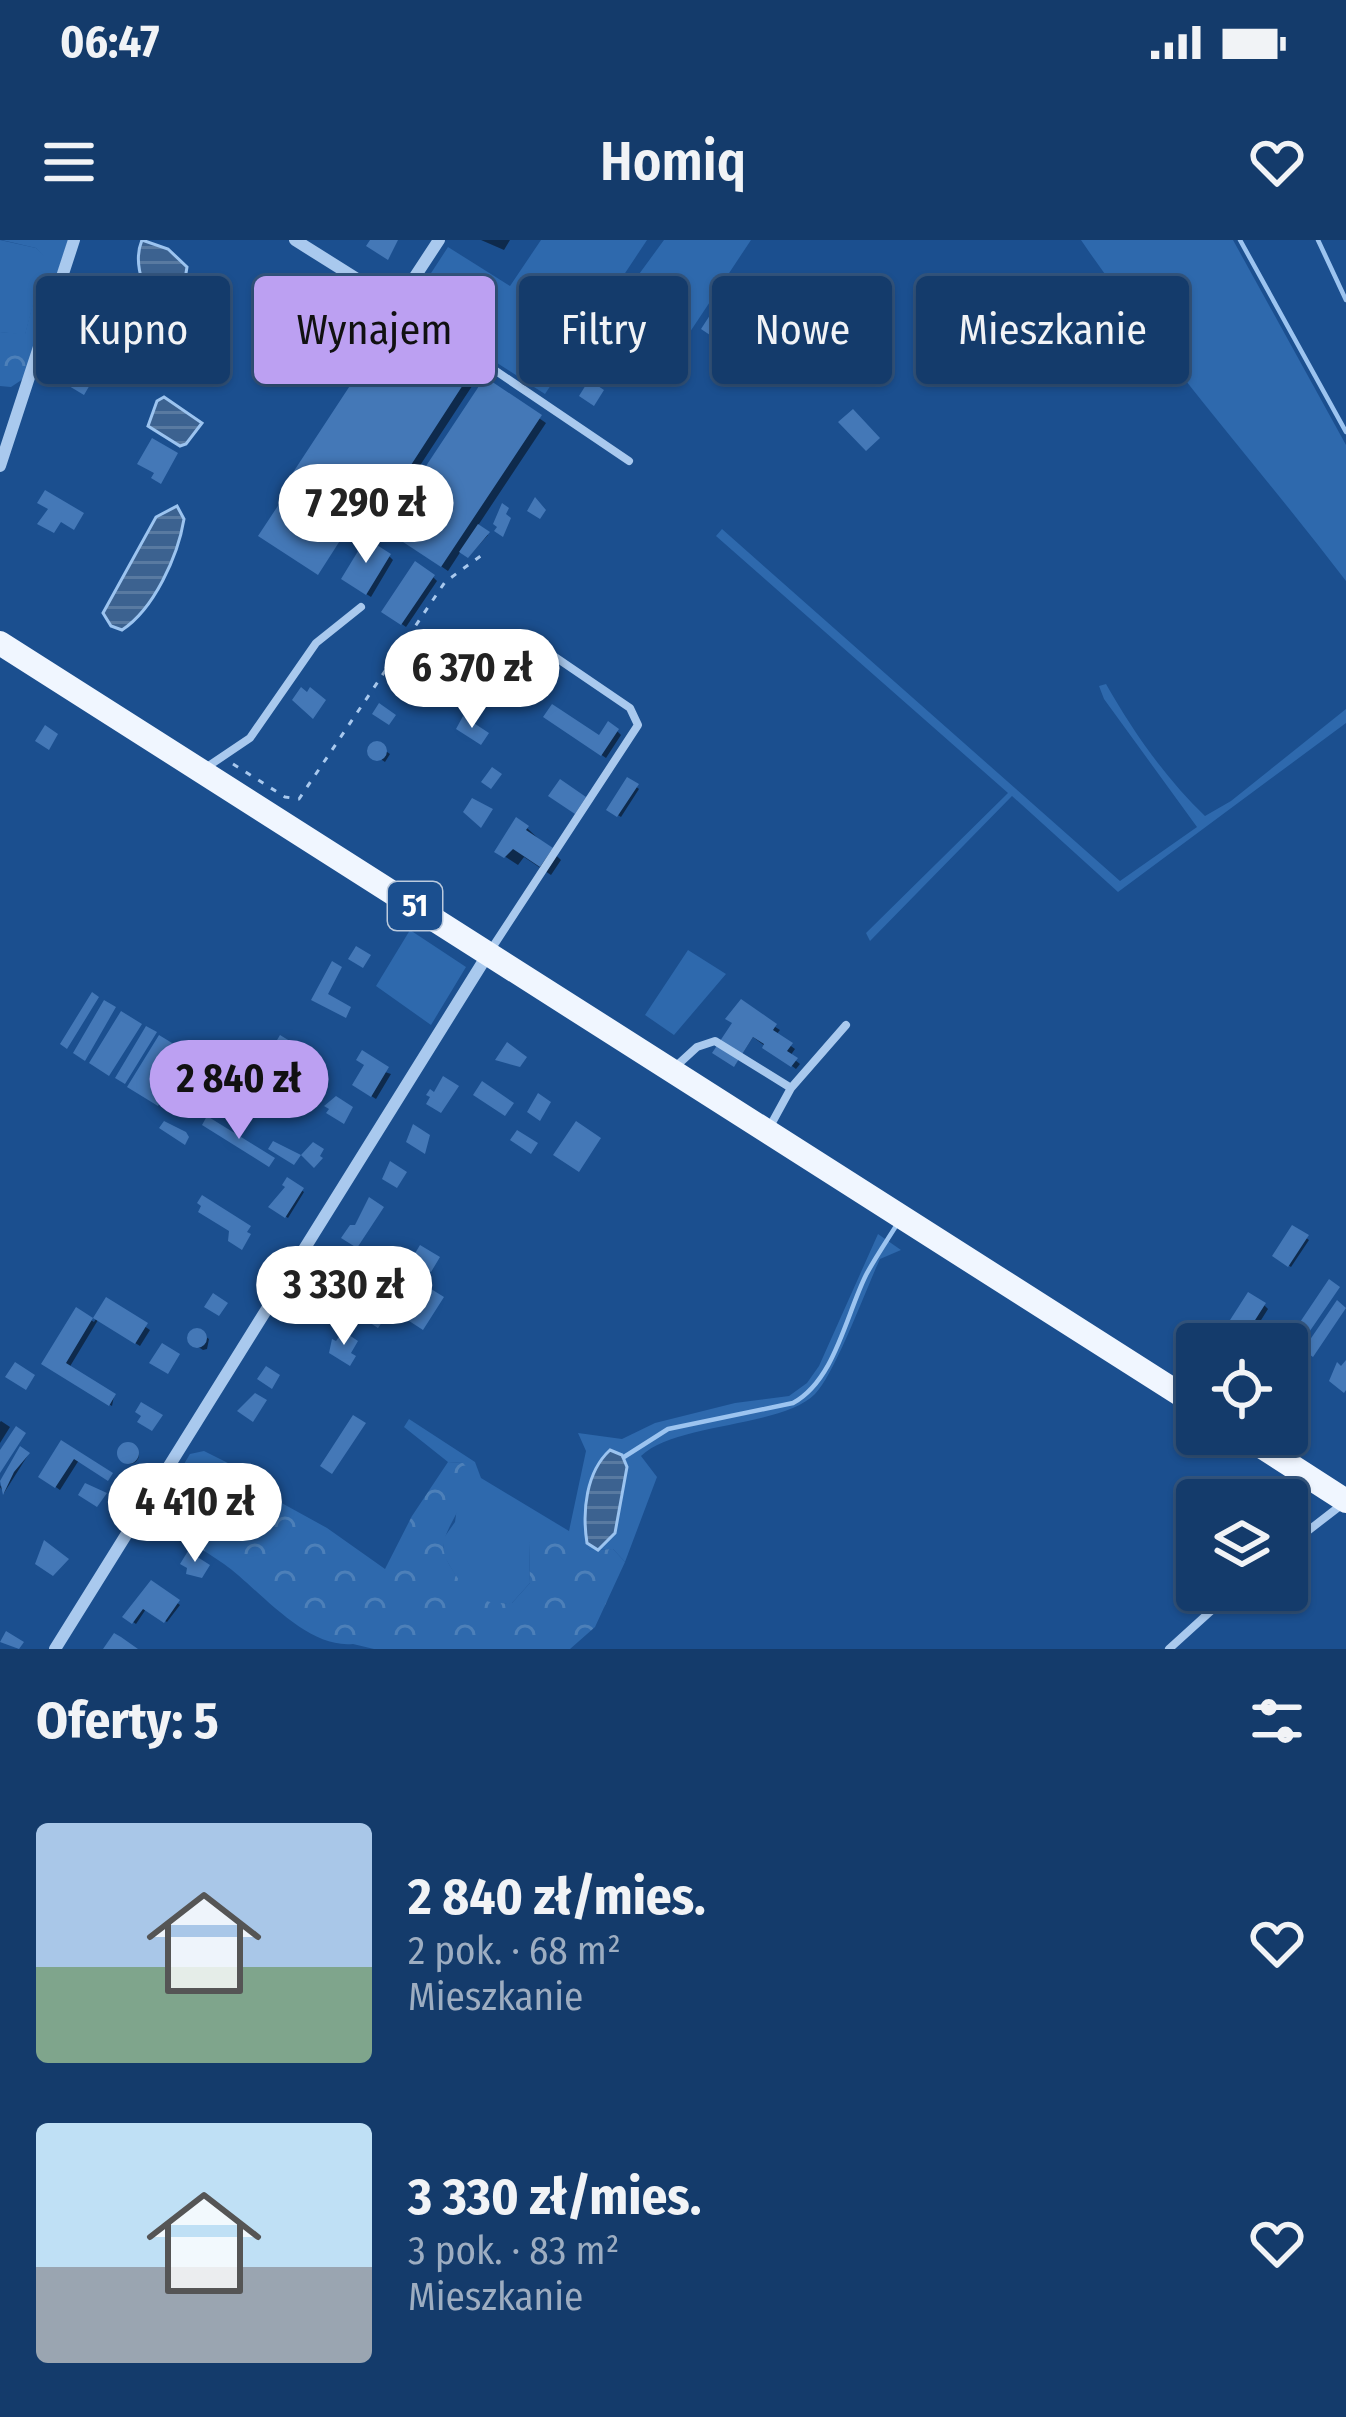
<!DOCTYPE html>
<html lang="pl">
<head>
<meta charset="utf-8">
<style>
	:root { --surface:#143b6b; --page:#1d4271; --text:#f1f3f6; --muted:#9dadc1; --line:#33557e; --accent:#bca0f2 }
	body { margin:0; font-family:"Fira Sans Condensed",sans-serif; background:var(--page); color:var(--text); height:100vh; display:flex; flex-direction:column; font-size:45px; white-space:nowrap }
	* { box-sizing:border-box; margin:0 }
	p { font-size:39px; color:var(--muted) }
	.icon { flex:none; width:66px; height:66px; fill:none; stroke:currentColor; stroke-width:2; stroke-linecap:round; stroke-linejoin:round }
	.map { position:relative; height:1409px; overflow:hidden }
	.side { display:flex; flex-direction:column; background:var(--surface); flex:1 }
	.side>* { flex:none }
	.guide { position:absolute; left:36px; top:36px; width:1275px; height:108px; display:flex; gap:24px }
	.fabs { position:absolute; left:1176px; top:1083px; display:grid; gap:24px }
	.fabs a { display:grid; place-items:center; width:132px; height:132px; border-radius:12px; background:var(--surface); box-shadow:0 3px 9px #0004,0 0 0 3px var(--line); font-size:60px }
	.price { position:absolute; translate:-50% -102px; padding:0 27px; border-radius:42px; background:#fff; color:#222; font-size:39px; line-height:78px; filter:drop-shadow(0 3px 6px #0008) }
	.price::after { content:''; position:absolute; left:50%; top:72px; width:36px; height:27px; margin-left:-18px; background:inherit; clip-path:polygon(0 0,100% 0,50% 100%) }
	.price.current { background:var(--accent); color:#111 }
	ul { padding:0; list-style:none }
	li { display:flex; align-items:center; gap:36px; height:300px; padding:0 36px }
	li span { display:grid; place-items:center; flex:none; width:336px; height:240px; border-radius:12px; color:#555 }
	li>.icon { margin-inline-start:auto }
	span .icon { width:144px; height:144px; fill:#fffc; stroke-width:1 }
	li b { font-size:51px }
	h2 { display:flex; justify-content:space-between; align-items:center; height:144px; padding:0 36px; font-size:51px }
	.pill { padding:0 42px; border-radius:12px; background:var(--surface); box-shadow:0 3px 9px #0004,0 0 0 3px var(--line); font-size:42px; line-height:108px }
	.pill.current { background:var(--accent); color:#111 }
	.status { display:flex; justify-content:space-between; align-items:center; height:84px; padding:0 60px; background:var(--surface); direction:ltr }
	.status svg { height:33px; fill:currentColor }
	header { display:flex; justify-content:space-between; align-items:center; height:156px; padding:0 36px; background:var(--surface); font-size:54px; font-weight:600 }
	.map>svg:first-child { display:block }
</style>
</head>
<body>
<div class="status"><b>06:47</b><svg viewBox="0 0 49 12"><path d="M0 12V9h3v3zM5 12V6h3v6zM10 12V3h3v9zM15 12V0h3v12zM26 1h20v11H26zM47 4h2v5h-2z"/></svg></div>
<header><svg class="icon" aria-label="menu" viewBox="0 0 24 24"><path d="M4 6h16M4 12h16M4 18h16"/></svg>Homiq<svg class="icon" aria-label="heart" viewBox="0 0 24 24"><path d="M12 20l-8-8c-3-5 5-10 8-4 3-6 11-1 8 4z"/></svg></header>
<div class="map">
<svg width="1346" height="1409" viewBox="0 0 1346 1409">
	<defs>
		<pattern id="forest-crowns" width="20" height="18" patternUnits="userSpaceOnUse" patternTransform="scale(3)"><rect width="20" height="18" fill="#2e69ad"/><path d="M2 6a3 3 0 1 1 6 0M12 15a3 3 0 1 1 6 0" fill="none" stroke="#4d80b9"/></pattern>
		<pattern id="water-rules" width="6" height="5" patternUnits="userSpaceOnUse" patternTransform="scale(3)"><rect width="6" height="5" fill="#3c6290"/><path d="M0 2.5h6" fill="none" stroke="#597aa1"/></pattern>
	</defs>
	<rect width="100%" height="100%" fill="#1b4f8f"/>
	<!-- green -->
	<path fill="#2e69ad" d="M0,0L36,8L46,17L25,95L0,92Z
		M541,0H647L545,154L534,147L536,139L528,133L519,137L472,107L474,101L426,69L422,47L448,7L510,46Z
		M664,0H751L682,104L624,64L634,41Z
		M1081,0H1233L1346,205V341C1258,226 1162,119 1081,0Z
		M722,289L1120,641L1197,587L1104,459L1099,446L1106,444C1132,490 1166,539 1205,576L1231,561L1346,469V483L1118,652L1012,556L870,701L866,693L1008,553L716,296Z
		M410,690L466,727L431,785L376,746Z
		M688,710L726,734L674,795L645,775Z
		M878,994L901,1010L880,1019C866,1049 835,1134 815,1154C783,1187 674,1183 641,1216L657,1237L625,1322L613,1309L590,1310C570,1292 554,1297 529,1303L530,1343L512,1363L489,1364L465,1352L444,1316L443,1299L455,1282L463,1223L448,1222L404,1187L409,1179L475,1222L481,1238L569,1291L586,1211L578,1193L622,1199L655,1183L735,1163L789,1156L807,1143L819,1126Z"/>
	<!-- forest -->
	<path fill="url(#forest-crowns)" d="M2,0H68L23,139L11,147L0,146V92L25,94L45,17L36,8Z
		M204,1211L228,1223L258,1250L327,1288L385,1329L412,1276L448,1222L463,1223L473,1234C468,1260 445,1288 444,1303C442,1313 447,1321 452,1329C467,1355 481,1365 512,1363L530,1343L529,1303L543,1287L579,1300L590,1310L613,1309L625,1322L595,1387L570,1409H374L353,1404C305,1409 257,1347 224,1324C201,1308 175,1294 151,1279L190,1214Z"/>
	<!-- water -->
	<path fill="url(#water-rules)" stroke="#9cc4f0" stroke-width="3" d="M142,0L168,9L187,27L182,57L169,75C145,64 132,24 142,0Z
		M164,157L202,183L186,204L180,206L148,186L157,161Z
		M177,266L184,279C178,316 154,369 122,390L111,386L103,373L156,277Z
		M610,1210L622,1215L627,1227L615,1293L598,1310L587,1303C582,1271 586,1232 610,1210Z"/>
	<!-- shadow -->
	<path fill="#0007" d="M481,0H510L504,10Z
		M472,131L478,137L381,285L368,276L365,281L302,240Z
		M486,141L546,183L477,287L488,295L469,316L461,311L448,331L410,305L445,237Z
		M389,316L393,320L371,357L349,343Z
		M433,337L437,341L406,387L389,375Z
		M558,485L600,499L617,491L621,495L606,518Z
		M374,503L390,514L385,522L369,511Z
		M628,541L639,549L621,577L610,570Z
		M527,588L561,620L551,635L524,617L518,625L498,612Z
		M740,765L780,790L776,795L795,809L790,816L800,824L796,829L753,797L735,825Z
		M367,826L391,834L376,859L360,849Z
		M288,941L304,952L288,978L272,967L288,947Z
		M1293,989L1309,1000L1291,1027L1276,1016Z
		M107,1061L150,1090L140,1106L98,1080L69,1128L114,1156L112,1166L49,1128L77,1071L94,1082Z
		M1264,1065L1268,1069L1246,1104L1231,1094Z
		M195,1089L209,1099L207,1109L203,1110L188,1100Z
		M1,1181L10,1187L0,1203V1182Z
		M62,1204L79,1220L60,1250L46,1240Z
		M121 1215a9 9 0 1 1 18 0a9 9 0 1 1-18 0Z
		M21,1210L28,1215L4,1253L0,1247Z
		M152,1344L180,1365L167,1382L146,1369L136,1384L126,1377Z"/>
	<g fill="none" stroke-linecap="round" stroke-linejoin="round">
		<!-- stream -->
		<path stroke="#9cc4f0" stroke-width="4.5" d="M1240,0L1346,192
			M1318,0L1346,60
			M624,1217L668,1189L793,1163C835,1140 846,1075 866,1035C875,1018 886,1002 896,986"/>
	</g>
	<!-- building -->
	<path fill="#4478b7" d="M370,0H398L388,20L366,6Z
		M94,33L115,38L112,71L103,69L99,83L80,78Z
		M727,49L736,55L710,95L701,89Z
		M395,77L474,128L374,282L361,273L358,277L292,234Z
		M626,80L642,90L632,107L617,97Z
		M98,89L122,104L116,112L93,97Z
		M739,95L757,107L743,128L725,116Z
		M274,97L284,103L267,128L258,122Z
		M84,122L98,131L84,155L69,146Z
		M485,137L542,175L441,327L400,300L442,236L426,226Z
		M589,140L604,150L594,166L579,156Z
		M853,169L880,198L866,211L838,182Z
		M152,198L178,213L161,244L151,238L154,233L137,224Z
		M291,246L350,285L318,335L258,296Z
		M45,250L84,273L74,290L61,282L54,293L37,284L48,269L37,263Z
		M535,257L546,270L540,279L527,271Z
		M502,263L509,268L506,274L511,278L503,297L494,291L497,287L493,284Z
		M478,284L490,292L468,318L459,312Z
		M366,298L391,314L366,355L341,339Z
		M415,321L435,335L401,385L381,372Z
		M301,447L307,452L310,447L326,460L313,479L292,460Z
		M379,463L396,475L389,485L372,474Z
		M552,464L599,495L608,481L619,489L601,516L543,477Z
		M463,476L489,493L481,505L456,489Z
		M45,485L58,494L49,510L35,501Z
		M367 511a10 10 0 1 1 20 0a10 10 0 1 1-20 0Z
		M492,527L502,534L491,549L481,542Z
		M627,537L639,544L617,577L606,570Z
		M560,539L586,557L575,574L548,556Z
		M472,558L493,569L481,588L463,572Z
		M516,577L529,586L526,590L553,608L540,627L513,609L504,618L494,612Z
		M356,706L371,715L363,728L348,719Z
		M332,721L342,727L328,754L351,767L346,778L311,760Z
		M92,752L99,757L67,809L60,804Z
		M741,759L777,784L773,790L793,803L787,811L798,818L791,827L762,808L764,804L753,797L734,827L712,813L732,783L725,779Z
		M104,760L116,767L85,821L73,813Z
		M121,771L142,784L109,836L89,823Z
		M146,786L157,792L125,844L115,838Z
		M159,795L190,814L158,866L127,847Z
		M280,795L303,809L301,813L306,817L301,825L296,822L293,826L270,812Z
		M507,802L527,817L520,827L495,820Z
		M362,810L389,827L371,857L352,845L364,825L356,820Z
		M214,829L228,838L205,876L191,867Z
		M443,836L459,846L441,873L426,864L430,857L426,855L430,849L434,852Z
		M482,841L514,863L505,876L473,855Z
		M281,843L300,855L293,866L274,854Z
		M538,853L551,862L540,881L527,872Z
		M336,856L353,867L344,884L326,873L329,869L324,866Z
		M207,876L275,918L269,927L202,885Z
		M164,881L186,892L189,897L185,905L159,888Z
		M576,881L601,898L579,932L553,915Z
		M413,884L430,895L425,914L406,902Z
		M517,890L538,903L531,914L510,900Z
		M273,901L301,915L313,902L324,909L320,916L323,918L314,928L301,915L294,925L268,909Z
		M390,921L407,932L397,948L382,939Z
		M287,937L304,948L285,978L268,967L285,947L282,945Z
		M202,955L251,986L247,992L251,994L242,1010L228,1001L229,991L198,972L201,966L197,963Z
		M369,957L384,967L357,1008L341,998L350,985H355Z
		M1292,985L1309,995L1288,1027L1272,1016Z
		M420,1005L440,1017L431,1032L411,1020Z
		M389,1021L403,1030L395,1043L380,1034Z
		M1329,1039L1340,1047L1301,1104L1290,1097Z
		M423,1044L444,1057L423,1090L403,1077Z
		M1248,1052L1266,1063L1241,1102L1223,1091Z
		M213,1053L228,1063L219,1076L204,1067Z
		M106,1057L148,1083L135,1104L93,1078L66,1123L116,1154L109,1166L41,1124L76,1067L93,1078Z
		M1337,1060L1346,1068L1313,1117L1303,1110Z
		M361,1062L385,1078L378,1088L355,1073Z
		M187 1098a10 10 0 1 1 20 0a10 10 0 1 1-20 0Z
		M343,1091L358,1101L351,1113L356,1116L350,1126L329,1113L332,1099L336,1101Z
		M162,1103L180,1114L168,1134L149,1123Z
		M1346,1120V1150L1344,1153L1329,1141L1337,1122L1341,1126Z
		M15,1122L35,1135L26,1150L5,1137Z
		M266,1126L280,1135L272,1149L257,1139Z
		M255,1153L267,1160L253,1182L237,1171Z
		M141,1162L163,1175L152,1191L137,1182L141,1176L135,1172Z
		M353,1175L366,1183L332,1234L320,1226Z
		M16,1186L26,1193L0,1233V1210Z
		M61,1200L113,1233L108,1241L74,1219L55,1248L38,1237Z
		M117 1213a11 11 0 1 1 22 0a11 11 0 1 1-22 0Z
		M20,1206L30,1213L14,1232L3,1255L0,1241Z
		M85,1243L107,1253L97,1267L78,1255Z
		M44,1300L69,1319L53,1336L35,1324Z
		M188,1311L210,1325L202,1338L186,1334L187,1328L180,1324Z
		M151,1340L180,1360L164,1383L143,1369L132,1384L122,1377Z
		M6,1391L24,1402L19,1409L0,1402Z
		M114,1393L121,1397L138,1409H103Z"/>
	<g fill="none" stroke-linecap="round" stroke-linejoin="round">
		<!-- path -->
		<path stroke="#a9c9ee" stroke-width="3" stroke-dasharray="6 9" stroke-linecap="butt" d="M233,524L285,557L299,559L445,342L486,312"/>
		<!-- lane -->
		<path stroke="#a9c9ee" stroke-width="8" d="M397,64L629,221
			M204,529L250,498L316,403L361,367
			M492,708L638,485L630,468L536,404
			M673,829L697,807L715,801L791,848L768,890
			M791,848L846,785
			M1287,1307L1340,1266
			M1169,1409L1234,1350"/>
		<!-- street -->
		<path stroke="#a9c9ee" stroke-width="12" d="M295,0L397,64L439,0
			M0,226L74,0
			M55,1409L488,714"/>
		<!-- primary -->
		<path stroke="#f0f6ff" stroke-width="24" d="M0,403L1197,1165
			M1242,1194L1346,1261"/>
	</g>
	<g text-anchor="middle" stroke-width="12" stroke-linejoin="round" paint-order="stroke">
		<!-- shield labels -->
		<rect fill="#1b4f8f" stroke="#bbcadd" stroke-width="3" x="388" y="642" width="54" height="48" rx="9"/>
		<g font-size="30" font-weight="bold" fill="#fff">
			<text x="415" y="676">51</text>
		</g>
	</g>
</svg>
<div class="fabs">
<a><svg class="icon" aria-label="locate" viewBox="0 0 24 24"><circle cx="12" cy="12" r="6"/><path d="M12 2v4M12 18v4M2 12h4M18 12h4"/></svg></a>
<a><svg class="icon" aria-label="layers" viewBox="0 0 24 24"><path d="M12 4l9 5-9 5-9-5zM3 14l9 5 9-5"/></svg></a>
</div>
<b class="price" style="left:366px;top:326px">7 290 zł</b>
<b class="price" style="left:472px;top:491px">6 370 zł</b>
<b class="price current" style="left:239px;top:902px">2 840 zł</b>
<b class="price" style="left:344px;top:1108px">3 330 zł</b>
<b class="price" style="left:195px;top:1325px">4 410 zł</b>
<div class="guide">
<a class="pill">Kupno</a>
<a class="pill current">Wynajem</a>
<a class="pill">Filtry</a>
<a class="pill">Nowe</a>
<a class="pill">Mieszkanie</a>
</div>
</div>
<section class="side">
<h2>Oferty: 5<svg class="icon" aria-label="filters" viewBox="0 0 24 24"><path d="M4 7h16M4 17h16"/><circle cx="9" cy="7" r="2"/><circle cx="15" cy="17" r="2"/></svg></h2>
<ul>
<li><span style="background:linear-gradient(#a9c7e8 60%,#7fa58c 0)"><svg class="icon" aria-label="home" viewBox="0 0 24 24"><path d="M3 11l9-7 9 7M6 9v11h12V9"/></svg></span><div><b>2 840 zł/mies.</b><p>2 pok. · 68 m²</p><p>Mieszkanie</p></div><svg class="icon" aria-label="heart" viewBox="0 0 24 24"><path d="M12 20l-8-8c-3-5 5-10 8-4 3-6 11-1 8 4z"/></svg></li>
<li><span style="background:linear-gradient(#bfe0f5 60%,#9aa5b1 0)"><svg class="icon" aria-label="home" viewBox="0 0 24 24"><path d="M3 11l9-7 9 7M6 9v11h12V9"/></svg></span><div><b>3 330 zł/mies.</b><p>3 pok. · 83 m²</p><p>Mieszkanie</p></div><svg class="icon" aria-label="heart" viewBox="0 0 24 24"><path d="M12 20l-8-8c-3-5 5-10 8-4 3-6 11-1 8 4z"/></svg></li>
</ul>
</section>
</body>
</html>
